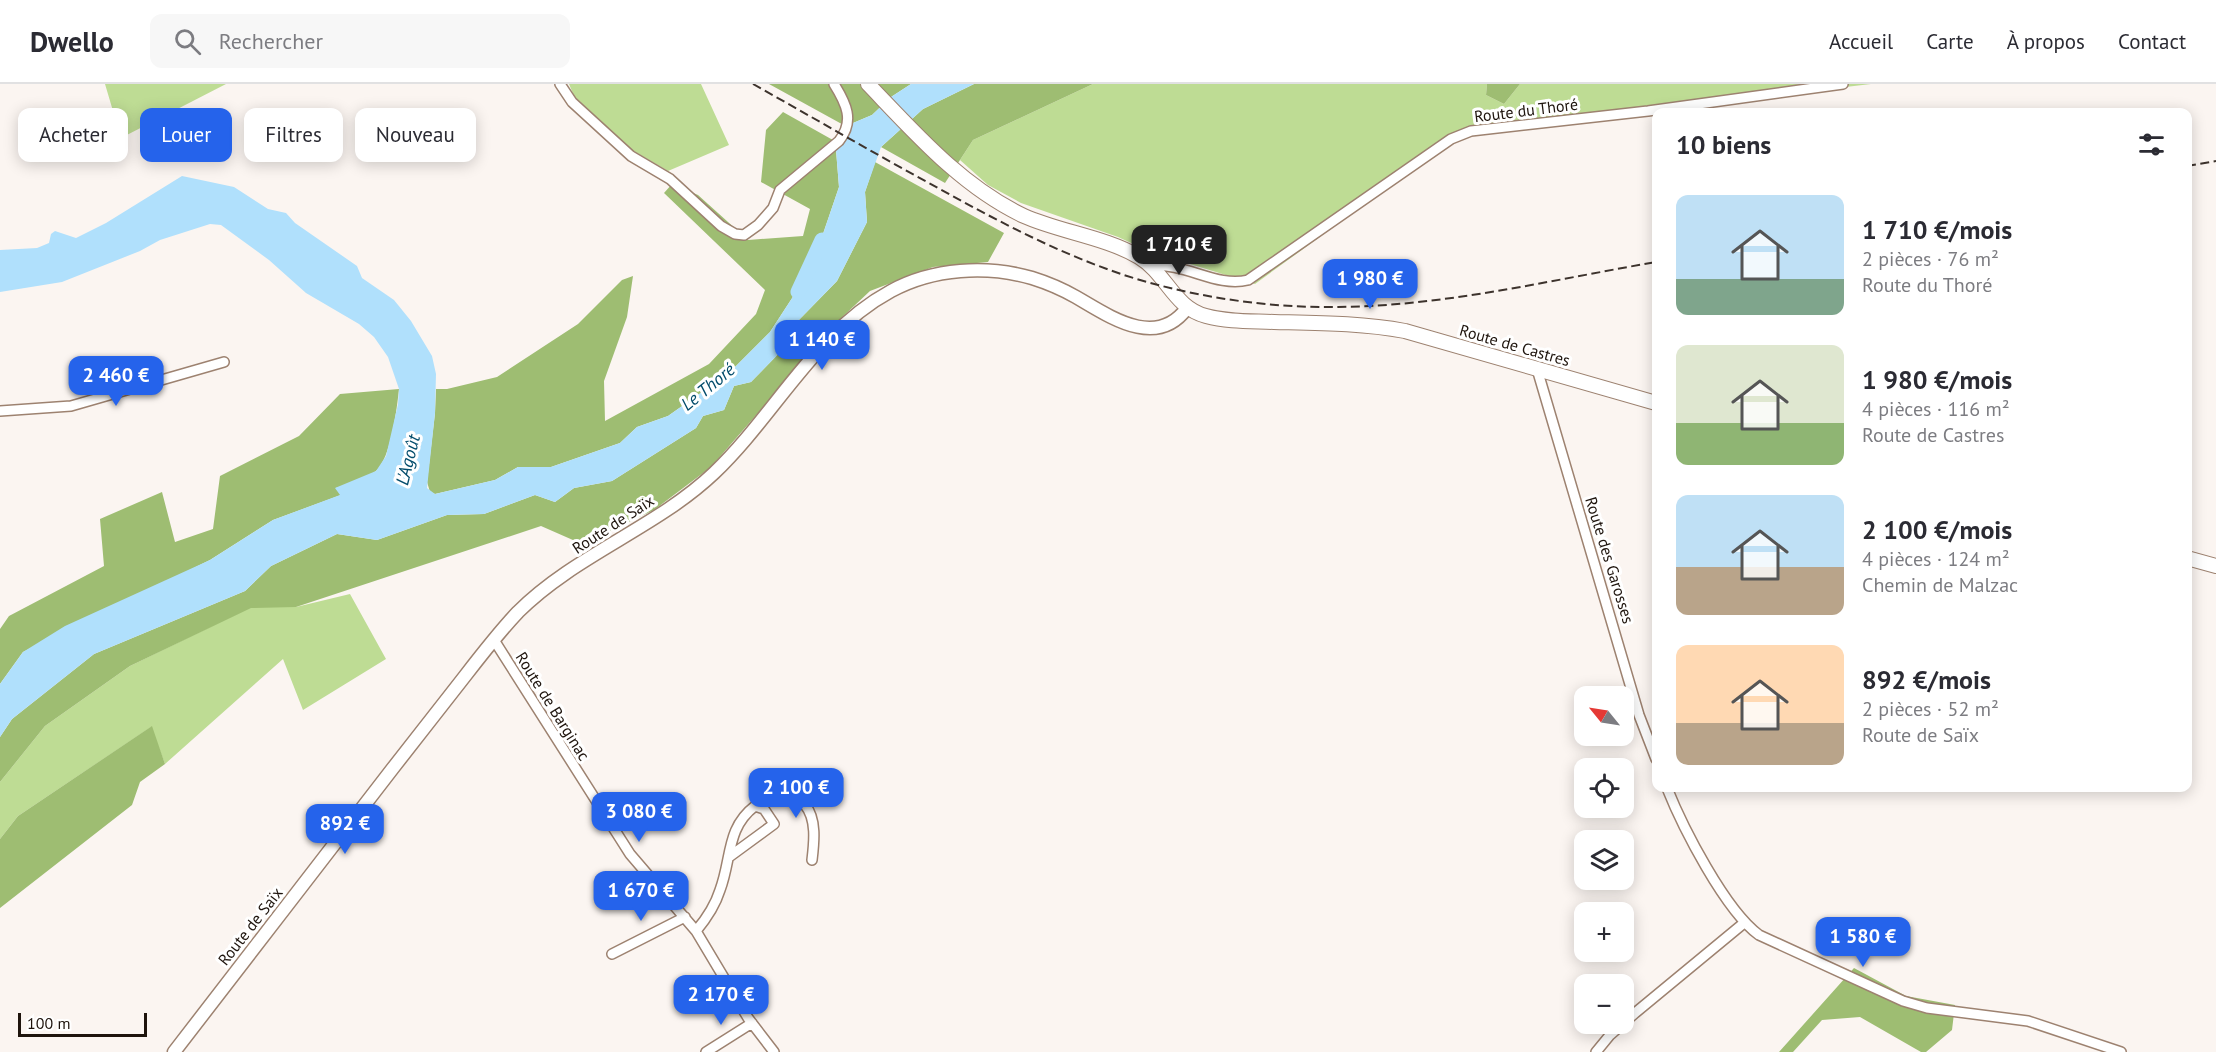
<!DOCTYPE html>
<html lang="fr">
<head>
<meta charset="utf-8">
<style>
	:root { --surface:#fff; --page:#f7f7f7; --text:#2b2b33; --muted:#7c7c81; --line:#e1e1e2; --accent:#2563eb }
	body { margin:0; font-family:"PT Sans",sans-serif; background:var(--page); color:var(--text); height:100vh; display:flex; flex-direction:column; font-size:22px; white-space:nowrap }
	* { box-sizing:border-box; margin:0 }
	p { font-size:20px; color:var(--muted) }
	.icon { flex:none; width:33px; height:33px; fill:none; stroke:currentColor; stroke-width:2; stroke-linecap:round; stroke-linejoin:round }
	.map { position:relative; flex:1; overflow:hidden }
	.drawer { position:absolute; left:1652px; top:24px; width:540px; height:684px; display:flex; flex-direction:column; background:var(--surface); border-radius:12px; box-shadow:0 3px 15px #0003 }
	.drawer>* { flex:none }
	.guide { position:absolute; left:18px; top:24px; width:570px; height:54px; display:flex; gap:12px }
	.needle { width:39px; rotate:300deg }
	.tools { position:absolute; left:1574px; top:602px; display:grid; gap:12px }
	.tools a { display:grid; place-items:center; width:60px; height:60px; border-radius:12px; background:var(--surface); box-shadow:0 3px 15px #0003; font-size:30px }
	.scale { position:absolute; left:18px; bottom:15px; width:129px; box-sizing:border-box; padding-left:6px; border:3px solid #1e140d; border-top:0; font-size:16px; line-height:21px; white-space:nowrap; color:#1e140d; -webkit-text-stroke:4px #fff; paint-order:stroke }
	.price { position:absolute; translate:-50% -51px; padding:0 14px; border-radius:12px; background:var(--accent); color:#fff; font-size:20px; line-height:39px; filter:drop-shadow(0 2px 3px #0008) }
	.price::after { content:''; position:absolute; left:50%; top:36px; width:18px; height:14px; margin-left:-9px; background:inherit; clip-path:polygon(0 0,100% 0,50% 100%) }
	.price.active { background:#222; color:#fff }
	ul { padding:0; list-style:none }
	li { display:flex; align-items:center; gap:18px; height:150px; padding:0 24px }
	li span { display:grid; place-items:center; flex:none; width:168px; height:120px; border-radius:12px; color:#555 }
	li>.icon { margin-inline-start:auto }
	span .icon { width:72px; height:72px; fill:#fffc; stroke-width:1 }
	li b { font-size:26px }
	h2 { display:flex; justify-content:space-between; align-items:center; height:72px; padding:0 24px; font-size:26px }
	.tag { padding:0 21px; border-radius:12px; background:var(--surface); box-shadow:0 3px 15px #0003; font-size:21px; line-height:54px }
	.tag.active { background:var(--accent); color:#fff }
	header { display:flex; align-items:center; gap:36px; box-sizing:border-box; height:84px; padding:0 30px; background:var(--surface); border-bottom:2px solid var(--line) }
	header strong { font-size:28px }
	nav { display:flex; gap:33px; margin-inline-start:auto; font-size:21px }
	.search { width:420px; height:54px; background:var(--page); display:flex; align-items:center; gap:15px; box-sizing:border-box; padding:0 21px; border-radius:12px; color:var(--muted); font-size:22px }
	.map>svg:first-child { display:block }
</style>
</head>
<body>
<header>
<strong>Dwello</strong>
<div class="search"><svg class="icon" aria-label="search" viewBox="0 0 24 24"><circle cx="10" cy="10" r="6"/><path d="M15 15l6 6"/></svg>Rechercher</div>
<nav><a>Accueil</a><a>Carte</a><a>À propos</a><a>Contact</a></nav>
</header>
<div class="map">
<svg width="2216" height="968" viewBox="0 0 2216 968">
	<rect width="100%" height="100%" fill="#fbf5f1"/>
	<!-- green -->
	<path fill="#bedc94" d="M105,0H226L121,54Z
		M569,0H701L729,61L668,87L632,66L574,12Z
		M1093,0H1487L1486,11L1504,20L1520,0H1871L1482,46L1456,54L1255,200L1151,168L1118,153L1021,119L988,101L960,76L973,56Z
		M350,510L386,575L303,626L283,575L165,680L151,643L18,732L0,755V698L45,642L130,582L251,523H296Z"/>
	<!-- forest -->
	<path fill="#9ebd72" d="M769,0H911L891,13L872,31L853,39L849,44Z
		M974,0H1093L973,56L945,99L881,63L923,25Z
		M1487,0H1520L1504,20L1486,11Z
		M783,28L840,60L836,66L839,103L811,185L770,248L729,289L668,332L637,343L620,359L551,383H518L495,396L435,410L430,408L427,398L435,329L436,305H447L497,293L578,240L622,196L633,192L627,233L604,297L605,337L709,280L756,230L765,206L664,109L672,100L698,111L748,156L803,152L810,125L761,98L766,46Z
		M875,78L1004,149L988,178L933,183L870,207L837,238L711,383L654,426L582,460L541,442L296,523L251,524L130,582L45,642L0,698V653L12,635L94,570L245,507L271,482L337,450L377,456L447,431L484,430L535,411L555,418L574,404L612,397L696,344L703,332L724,326L734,302L751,298L788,260L795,240L837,197L867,138L865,108Z
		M399,305C397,324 391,374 376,387C366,395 348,400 336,404L341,411L273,436L210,476L23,568L0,600V545L9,532L104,482L100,435L162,408L175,458L213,445L220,392L299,352L340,310Z
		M152,642L165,680L140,698L132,721L0,824V755L18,732Z
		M1854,884L1906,912L1955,921L1952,946L1926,968H1921L1860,933L1822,936L1793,968H1779Z"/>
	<!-- water -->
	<path fill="#b0e0fc" d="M911,0H974L923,25L881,63L865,108L867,138L837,197L795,240L788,260L751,298L734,302L724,326L703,332L696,344L612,397L574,404L555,418L535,411L484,430L447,431L377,456L337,450L271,482L245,507L94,570L12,635L0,653V600L23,568L65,542L210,476L273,436L340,411L335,404L376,387L386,372L398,320L399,305L388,273L374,253L359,240L306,209L269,176L221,141L210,140L160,156L140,167L62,198L0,208V166L37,164L49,159L51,150L55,147L76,154L106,139L182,92L234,103L268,125L286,129L295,139L357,182L362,194L394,216L411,237L432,272L436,290L435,329L427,404L435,410L495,396L518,383H551L620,359L637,343L668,332L729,289L770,248L811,185L839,103L836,66L853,39L872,31L891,13Z"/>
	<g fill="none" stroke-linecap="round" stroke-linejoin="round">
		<!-- river -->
		<path stroke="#b0e0fc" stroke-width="15" d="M798,208L822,156"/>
		<!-- minor casing -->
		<g stroke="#9d8270" stroke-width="12">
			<path id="minor" d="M560,0L572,18L631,72L670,95L721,142L735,150L744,151L758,141L773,124L780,106L839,57C855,37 846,19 834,0
				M1151,182C1185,178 1216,204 1248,196L1451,55L1471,47L1648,27L1843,0
				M1537,285L1639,631L1656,675
				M0,327L71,322L224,278
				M494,556L630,770L696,847L748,934L774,968
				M1667,704C1683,744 1725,826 1759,851L1903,917L1927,924L2028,937L2121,968
				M755,722L775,705C783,709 798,714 805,721C817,735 814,759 812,776
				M696,847C707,834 715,822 720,806C732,774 726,744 755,722L764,725L774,740L729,773
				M612,870L685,833
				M706,968L752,939
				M1596,968L1610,951L1635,929L1744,839"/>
		</g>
		<!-- tertiary casing -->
		<g stroke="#9d8270" stroke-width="15">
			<path id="tertiary" d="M174,968C247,873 320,779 393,684C417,653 441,623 465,592C482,570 499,548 518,528C575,471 656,444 714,389C775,331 815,248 891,207C933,184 987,181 1032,194C1048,199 1062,205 1076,213C1109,232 1156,266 1187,224"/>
		</g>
		<!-- secondary casing -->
		<g stroke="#9d8270" stroke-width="16">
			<path id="secondary" d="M868,0C914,48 962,103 1024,132C1060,148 1105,153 1139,173C1166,189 1174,224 1206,232C1228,238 1251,237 1274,238C1318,239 1362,239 1405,247L1656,319
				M2187,474L2216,482"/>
		</g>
		<!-- minor -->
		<use href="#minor" stroke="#fff" stroke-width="9"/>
		<!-- tertiary -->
		<use href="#tertiary" stroke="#fff" stroke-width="12"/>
		<!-- secondary -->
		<use href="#secondary" stroke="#fff" stroke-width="14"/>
		<!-- rail -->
		<path stroke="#3d332d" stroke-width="2" stroke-dasharray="9 4.5" stroke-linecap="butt" d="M753,0C812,33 870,67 929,99C992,134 1055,168 1124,191C1192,213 1267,224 1338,223C1445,222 1551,196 1656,178
			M2187,82L2216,77"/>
	</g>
	<g text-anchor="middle" stroke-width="6" stroke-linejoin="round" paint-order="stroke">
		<!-- street labels -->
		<g font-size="16" fill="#1e140d" stroke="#fff">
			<text transform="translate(1526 26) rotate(-7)" y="6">Route du Thoré</text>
			<text transform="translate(1515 261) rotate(16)" y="6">Route de Castres</text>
			<text transform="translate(613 440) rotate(-33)" y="6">Route de Saïx</text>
			<text transform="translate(1610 476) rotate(73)" y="6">Route des Garosses</text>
			<text transform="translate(553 622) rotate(58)" y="6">Route de Barginac</text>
			<text transform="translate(250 842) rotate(-52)" y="6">Route de Saïx</text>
		</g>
		<!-- water labels -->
		<g font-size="18" font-style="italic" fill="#044d6c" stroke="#fff">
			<text transform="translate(708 303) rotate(-39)" y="6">Le Thoré</text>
			<text transform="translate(408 376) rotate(-76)" y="6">L'Agoût</text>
		</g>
	</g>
</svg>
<div class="tools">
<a><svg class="needle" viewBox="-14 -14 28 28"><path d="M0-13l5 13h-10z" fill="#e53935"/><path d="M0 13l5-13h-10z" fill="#7c7c81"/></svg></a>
<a><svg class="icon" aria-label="locate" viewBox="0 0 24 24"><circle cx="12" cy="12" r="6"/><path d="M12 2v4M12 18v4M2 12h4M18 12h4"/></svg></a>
<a><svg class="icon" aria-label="layers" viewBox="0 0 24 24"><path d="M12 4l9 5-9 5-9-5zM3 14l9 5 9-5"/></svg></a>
<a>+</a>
<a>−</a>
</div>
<div class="scale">100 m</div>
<b class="price active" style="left:1179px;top:192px">1 710 €</b>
<b class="price" style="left:1370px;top:226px">1 980 €</b>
<b class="price" style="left:822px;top:287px">1 140 €</b>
<b class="price" style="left:116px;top:323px">2 460 €</b>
<b class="price" style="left:796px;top:735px">2 100 €</b>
<b class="price" style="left:639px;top:759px">3 080 €</b>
<b class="price" style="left:345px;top:771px">892 €</b>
<b class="price" style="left:641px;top:838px">1 670 €</b>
<b class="price" style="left:1863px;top:884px">1 580 €</b>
<b class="price" style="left:721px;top:942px">2 170 €</b>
<div class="guide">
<a class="tag">Acheter</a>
<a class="tag active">Louer</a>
<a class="tag">Filtres</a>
<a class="tag">Nouveau</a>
</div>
<section class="drawer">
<h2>10 biens<svg class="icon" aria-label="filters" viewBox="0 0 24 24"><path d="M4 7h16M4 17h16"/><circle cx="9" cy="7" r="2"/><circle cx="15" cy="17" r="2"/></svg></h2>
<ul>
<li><span style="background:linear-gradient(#bfe0f5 70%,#7fa58c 0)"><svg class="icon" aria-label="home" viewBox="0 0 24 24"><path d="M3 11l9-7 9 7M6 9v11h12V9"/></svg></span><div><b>1 710 €/mois</b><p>2 pièces · 76 m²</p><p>Route du Thoré</p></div></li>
<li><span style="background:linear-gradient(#dfe7d0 65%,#8fb573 0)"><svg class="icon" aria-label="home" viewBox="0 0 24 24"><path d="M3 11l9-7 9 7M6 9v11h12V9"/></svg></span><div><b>1 980 €/mois</b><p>4 pièces · 116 m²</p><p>Route de Castres</p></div></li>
<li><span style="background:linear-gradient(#bfe0f5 60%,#b9a48a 0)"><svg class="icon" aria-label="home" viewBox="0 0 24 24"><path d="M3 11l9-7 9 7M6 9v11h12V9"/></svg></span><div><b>2 100 €/mois</b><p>4 pièces · 124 m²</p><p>Chemin de Malzac</p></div></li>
<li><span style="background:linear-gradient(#ffd9b3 65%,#b9a48a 0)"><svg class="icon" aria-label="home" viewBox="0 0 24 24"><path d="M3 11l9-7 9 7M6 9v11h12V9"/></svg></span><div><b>892 €/mois</b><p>2 pièces · 52 m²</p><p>Route de Saïx</p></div></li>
</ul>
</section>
</div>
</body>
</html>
